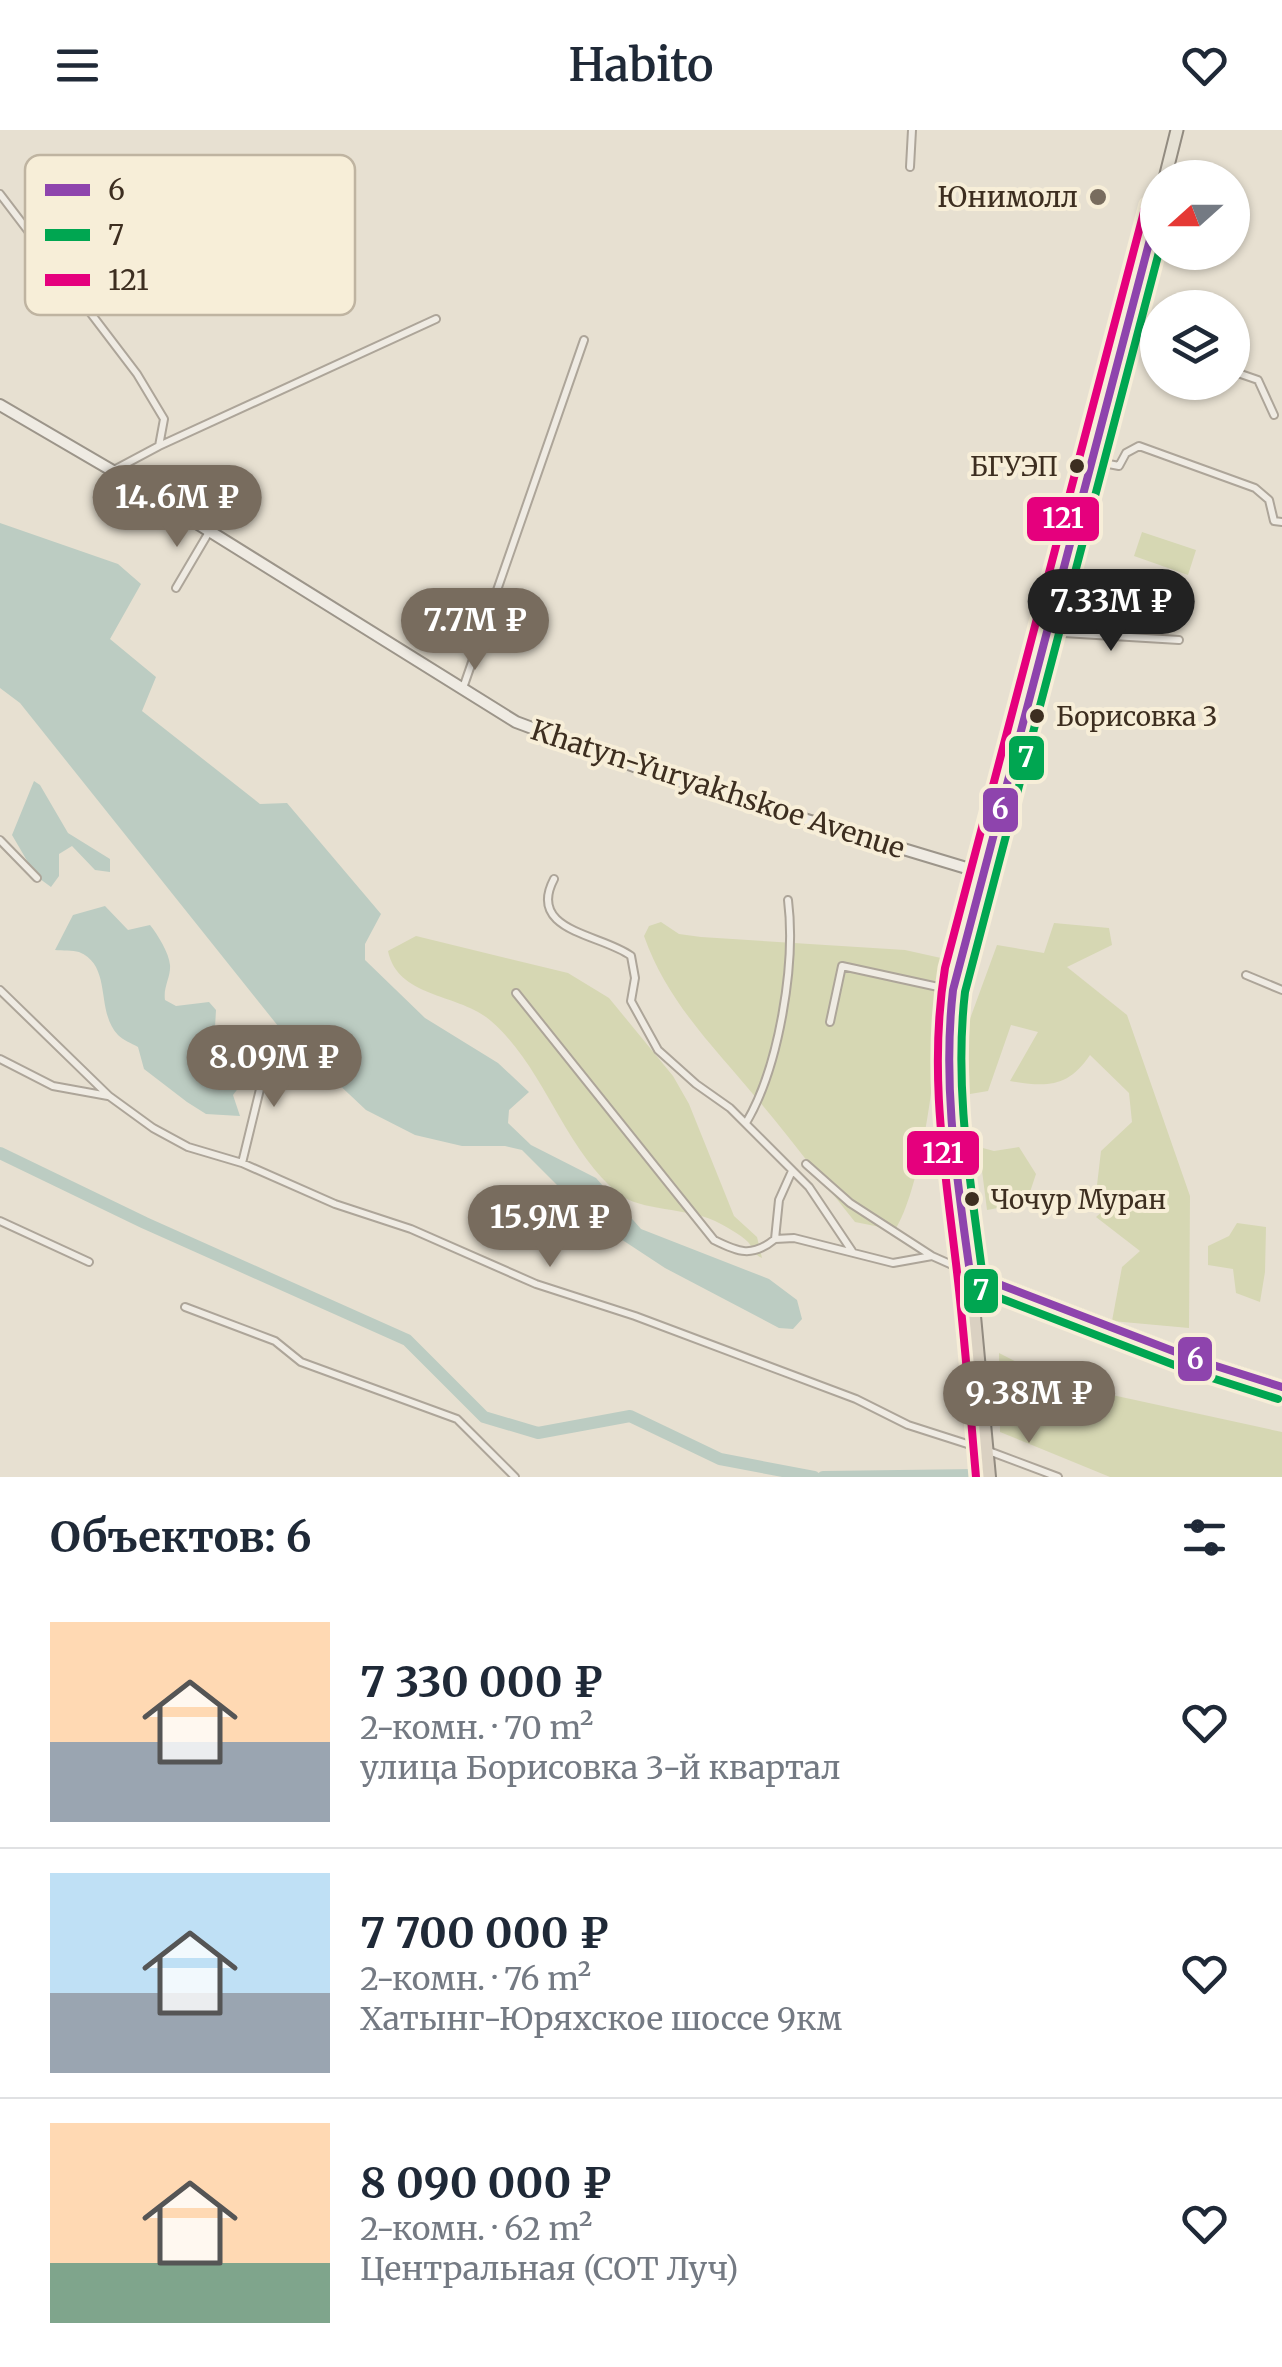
<!DOCTYPE html>
<html lang="ru">
<head>
<meta charset="utf-8">
<style>
	:root { --surface:#fff; --page:#f6f6f7; --text:#1f2937; --muted:#747a83; --line:#e0e1e3; --accent:#786c5e }
	body { margin:0; font-family:Merriweather,serif; background:var(--page); color:var(--text); height:100vh; display:flex; flex-direction:column; font-size:38px; white-space:nowrap }
	* { box-sizing:border-box; margin:0 }
	p { font-size:32px; color:var(--muted) }
	.icon { flex:none; width:55px; height:55px; fill:none; stroke:currentColor; stroke-width:2; stroke-linecap:round; stroke-linejoin:round }
	.map { position:relative; height:1347px; overflow:hidden }
	.side { display:flex; flex-direction:column; background:var(--surface); flex:1 }
	.side>* { flex:none }
	.needle { width:65px; rotate:249deg }
	.buttons { position:absolute; left:1140px; top:30px; display:grid; gap:20px }
	.buttons a { display:grid; place-items:center; width:110px; height:110px; border-radius:50%; background:var(--surface); box-shadow:0 2px 8px #0004; font-size:50px }
	.price { position:absolute; translate:-50% -85px; padding:0 22px; border-radius:35px; background:var(--accent); color:#fff; font-size:32px; line-height:65px; filter:drop-shadow(0 2px 5px #0008) }
	.price::after { content:''; position:absolute; left:50%; top:60px; width:30px; height:22px; margin-left:-15px; background:inherit; clip-path:polygon(0 0,100% 0,50% 100%) }
	.price.current { background:#222; color:#fff }
	ul { padding:0; list-style:none }
	li { display:flex; align-items:center; gap:30px; height:250px; padding:0 50px }
	li+li { border-top:2px solid var(--line) }
	li span { display:grid; place-items:center; flex:none; width:280px; height:200px; border-radius:0px; color:#555 }
	li>.icon { margin-inline-start:auto }
	span .icon { width:120px; height:120px; fill:#fffc; stroke-width:1 }
	li b { font-size:42px }
	h2 { display:flex; justify-content:space-between; align-items:center; height:120px; padding:0 50px; font-size:42px }
	header { display:flex; justify-content:space-between; align-items:center; height:130px; padding:0 50px; background:var(--surface); font-size:45px; font-weight:600 }
	.map>svg:first-child { display:block }
</style>
</head>
<body>
<header><svg class="icon" aria-label="menu" viewBox="0 0 24 24"><path d="M4 6h16M4 12h16M4 18h16"/></svg>Habito<svg class="icon" aria-label="heart" viewBox="0 0 24 24"><path d="M12 20l-8-8c-3-5 5-10 8-4 3-6 11-1 8 4z"/></svg></header>
<div class="map">
<svg width="1282" height="1347" viewBox="0 0 1282 1347">
	<rect width="100%" height="100%" fill="#e7e0d1"/>
	<!-- green -->
	<path fill="#d6d7b3" d="M1142,402L1196,420L1188,445L1134,426Z
		M661,792L679,804L701,807L905,820L941,828C942,891 927,1049 895,1100L855,1092C823,1052 792,1010 758,970C715,918 667,872 644,806L649,796Z
		M1054,793L1109,798L1112,815L1067,837L1127,885L1190,1066L1189,1198L1112,1191L1122,1137L1140,1121L1096,1087L1112,1073L1097,1055L1101,1021L1132,992L1129,963L1090,925C1068,958 1046,957 1010,951L1038,902L1011,895L988,961L970,964L967,897L997,815L1044,823Z
		M416,806L568,843L609,868L673,946L689,974L734,1086L757,1107L762,1128C753,1124 754,1119 748,1112C740,1104 725,1096 715,1091C688,1078 640,1081 619,1064C563,1018 545,938 491,891C460,863 398,869 388,821Z
		M979,1017L994,1021L1019,1017L1036,1044L1030,1062L1020,1067V1074L987,1080Z
		M1237,1093L1266,1097L1265,1142L1260,1172L1236,1163L1233,1139L1208,1135V1116L1229,1106Z
		M999,1223L1057,1253L1282,1302V1347H1110L1000,1302Z"/>
	<!-- water -->
	<path fill="#bcccc2" d="M0,393L118,434L141,454L110,509L156,547L142,581L260,674L287,673L381,784L365,814V830L425,888L498,933L529,962L509,980L508,993L531,1015L596,1048L641,1099L769,1149L797,1170L802,1189L793,1199L779,1198L665,1138L592,1090L522,1020L505,1016H462L415,1005L366,980L282,901L20,573L0,558Z
		M34,651L40,655L68,703L110,729V742L95,740L72,716L59,724V746L51,757L36,746L12,705Z
		M105,776L128,800L150,795C158,805 169,823 170,835C171,847 163,857 165,870L176,876L209,872L216,880L214,915L246,948L233,965L240,986L206,984L187,972L144,939L138,917C131,913 123,910 118,905C95,881 113,836 79,822C73,820 62,821 55,820L73,785Z"/>
	<g fill="none" stroke-linecap="round" stroke-linejoin="round">
		<!-- river -->
		<path stroke="#bcccc2" stroke-width="12" d="M0,1023L145,1093L407,1210L484,1287L538,1303L630,1286L720,1329L814,1347
			M823,1347L976,1345"/>
		<!-- street casing -->
		<g stroke="#ada599" stroke-width="10">
			<path id="street" d="M910,37L912,0
				M0,64L137,244L164,289L159,316
				M1123,212L1158,221
				M1232,241L1258,250L1274,285
				M1093,331L1119,336L1126,323L1139,316L1255,358L1269,370L1274,391L1282,392
				M114,340L159,316L436,189
				M176,458L209,402
				M1047,502L1179,510
				M463,558L584,210
				M0,710L37,748
				M554,749C526,802 602,804 631,826L635,848L631,871L658,920L696,954L730,978L809,1057L852,1121
				M1246,845L1282,860
				M0,860L109,966L153,998L188,1017L242,1033L335,1074L411,1099L536,1154L635,1186L856,1269L908,1295L986,1320L1058,1347
				M516,863L714,1110C738,1122 752,1128 775,1109L794,1108L893,1133L932,1126
				M830,892L842,836L952,860
				M0,929L53,956L108,966
				M746,993C779,937 796,834 788,770
				M242,1033L261,955L250,933
				M806,1034L850,1073L932,1126L968,1142
				M0,1091L89,1132
				M775,1109L779,1070L792,1041
				M185,1177L275,1211L301,1232L457,1289L515,1347"/>
		</g>
		<!-- secondary casing -->
		<g stroke="#9c958a" stroke-width="14">
			<path id="secondary" d="M0,275L113,341L516,592L658,645L983,743
				M970,1143L1194,1229L1282,1257"/>
		</g>
		<!-- primary casing -->
		<g stroke="#928b80" stroke-width="15">
			<path id="primary" d="M1165,48L1177,0
				M970,1143C958,1049 938,954 953,860L1158,77"/>
		</g>
		<!-- highway casing -->
		<g stroke="#928b80" stroke-width="16">
			<path id="highway" d="M970,1143L989,1347"/>
		</g>
		<!-- street -->
		<use href="#street" stroke="#efebe3" stroke-width="6"/>
		<!-- secondary -->
		<use href="#secondary" stroke="#efebe3" stroke-width="10"/>
		<!-- primary -->
		<use href="#primary" stroke="#e6e1d4" stroke-width="11"/>
		<!-- highway -->
		<use href="#highway" stroke="#dad1c2" stroke-width="12"/>
		<!-- bus-1 casing -->
		<g stroke="#f7eed8" stroke-width="15">
			<path id="bus-1" d="M970,1143C957,1048 942,956 953,860L1158,79
				M970,1143L1194,1229L1282,1257"/>
		</g>
		<!-- bus-2 casing -->
		<g stroke="#f7eed8" stroke-width="15">
			<path id="bus-2" d="M982,1141C970,1048 954,957 965,862L1159,122
				M966,1155L1190,1241L1278,1269"/>
		</g>
		<!-- bus-3 casing -->
		<g stroke="#f7eed8" stroke-width="15">
			<path id="bus-3" d="M976,1347C970,1279 965,1210 957,1142C945,1039 928,941 945,838L1146,74"/>
		</g>
		<!-- bus-1 -->
		<use href="#bus-1" stroke="#8e44ad" stroke-width="8"/>
		<!-- bus-2 -->
		<use href="#bus-2" stroke="#00a651" stroke-width="8"/>
		<!-- bus-3 -->
		<use href="#bus-3" stroke="#e5007d" stroke-width="8"/>
	</g>
	<!-- markers -->
	<circle fill="#786c5e" stroke="#f7eed8" stroke-width="4" cx="1098" cy="67" r="10"/>
	<g fill="#3d2e20" stroke="#f7eed8" stroke-width="4">
		<circle cx="1077" cy="336" r="9"/>
		<circle cx="1037" cy="586" r="9"/>
		<circle cx="972" cy="1069" r="9"/>
	</g>
	<g text-anchor="middle" stroke-width="8" stroke-linejoin="round" paint-order="stroke">
		<!-- bus labels -->
		<g font-size="26" fill="#3d2e20" stroke="#f7eed8" text-anchor="start">
			<text x="1058" y="346" text-anchor="end">БГУЭП</text>
			<text x="1056" y="596">Борисовка 3</text>
			<text x="991" y="1079">Чочур Муран</text>
		</g>
		<!-- poi labels -->
		<g font-size="28" fill="#3d2e20" stroke="#f7eed8" text-anchor="end">
			<text x="1078" y="77">Юнимолл</text>
		</g>
		<!-- street labels -->
		<g font-size="28" fill="#3d2e20" stroke="#f7eed8">
			<text transform="translate(718 659) rotate(18)" y="10">Khatyn-Yuryakhskoe Avenue</text>
		</g>
	</g>
	<!-- legend -->
	<rect x="25" y="25" width="330" height="160" rx="15" fill="#f7eed8" stroke="#bfb4a1" stroke-width="2.5"/>
	<rect x="45" y="54" width="45" height="12" fill="#8e44ad"/>
	<rect x="45" y="99" width="45" height="12" fill="#00a651"/>
	<rect x="45" y="144" width="45" height="12" fill="#e5007d"/>
	<g font-size="28" fill="#3d2e20">
		<text x="108" y="70">6</text>
		<text x="108" y="115">7</text>
		<text x="108" y="160">121</text>
	</g>
	<g stroke="#f7eed8" stroke-width="4">
		<rect x="1025" y="365" width="76" height="48" rx="10" fill="#e5007d"/>
		<rect x="1007" y="604" width="39" height="48" rx="10" fill="#00a651"/>
		<rect x="981" y="656" width="39" height="48" rx="10" fill="#8e44ad"/>
		<rect x="905" y="999" width="76" height="48" rx="10" fill="#e5007d"/>
		<rect x="962" y="1137" width="38" height="48" rx="10" fill="#00a651"/>
		<rect x="1176" y="1205" width="38" height="48" rx="10" fill="#8e44ad"/>
	</g>
	<g font-size="28" text-anchor="middle" font-weight="bold" fill="#fff">
		<text x="1063" y="398">121</text>
		<text x="1026" y="637">7</text>
		<text x="1000" y="689">6</text>
		<text x="943" y="1033">121</text>
		<text x="981" y="1170">7</text>
		<text x="1195" y="1239">6</text>
	</g>
</svg>
<div class="buttons">
<a><svg class="needle" viewBox="-14 -14 28 28"><path d="M0-13l5 13h-10z" fill="#e53935"/><path d="M0 13l5-13h-10z" fill="#747a83"/></svg></a>
<a><svg class="icon" aria-label="layers" viewBox="0 0 24 24"><path d="M12 4l9 5-9 5-9-5zM3 14l9 5 9-5"/></svg></a>
</div>
<b class="price" style="left:177px;top:420px">14.6M ₽</b>
<b class="price current" style="left:1111px;top:524px">7.33M ₽</b>
<b class="price" style="left:475px;top:543px">7.7M ₽</b>
<b class="price" style="left:274px;top:980px">8.09M ₽</b>
<b class="price" style="left:550px;top:1140px">15.9M ₽</b>
<b class="price" style="left:1029px;top:1316px">9.38M ₽</b>
</div>
<section class="side">
<h2>Объектов: 6<svg class="icon" aria-label="filters" viewBox="0 0 24 24"><path d="M4 7h16M4 17h16"/><circle cx="9" cy="7" r="2"/><circle cx="15" cy="17" r="2"/></svg></h2>
<ul>
<li><span style="background:linear-gradient(#ffd9b3 60%,#9aa5b1 0)"><svg class="icon" aria-label="home" viewBox="0 0 24 24"><path d="M3 11l9-7 9 7M6 9v11h12V9"/></svg></span><div><b>7 330 000 ₽</b><p>2-комн. · 70 m²</p><p>улица Борисовка 3-й квартал</p></div><svg class="icon" aria-label="heart" viewBox="0 0 24 24"><path d="M12 20l-8-8c-3-5 5-10 8-4 3-6 11-1 8 4z"/></svg></li>
<li><span style="background:linear-gradient(#bfe0f5 60%,#9aa5b1 0)"><svg class="icon" aria-label="home" viewBox="0 0 24 24"><path d="M3 11l9-7 9 7M6 9v11h12V9"/></svg></span><div><b>7 700 000 ₽</b><p>2-комн. · 76 m²</p><p>Хатынг-Юряхское шоссе 9км</p></div><svg class="icon" aria-label="heart" viewBox="0 0 24 24"><path d="M12 20l-8-8c-3-5 5-10 8-4 3-6 11-1 8 4z"/></svg></li>
<li><span style="background:linear-gradient(#ffd9b3 70%,#7fa58c 0)"><svg class="icon" aria-label="home" viewBox="0 0 24 24"><path d="M3 11l9-7 9 7M6 9v11h12V9"/></svg></span><div><b>8 090 000 ₽</b><p>2-комн. · 62 m²</p><p>Центральная (СОТ Луч)</p></div><svg class="icon" aria-label="heart" viewBox="0 0 24 24"><path d="M12 20l-8-8c-3-5 5-10 8-4 3-6 11-1 8 4z"/></svg></li>
</ul>
</section>
</body>
</html>
